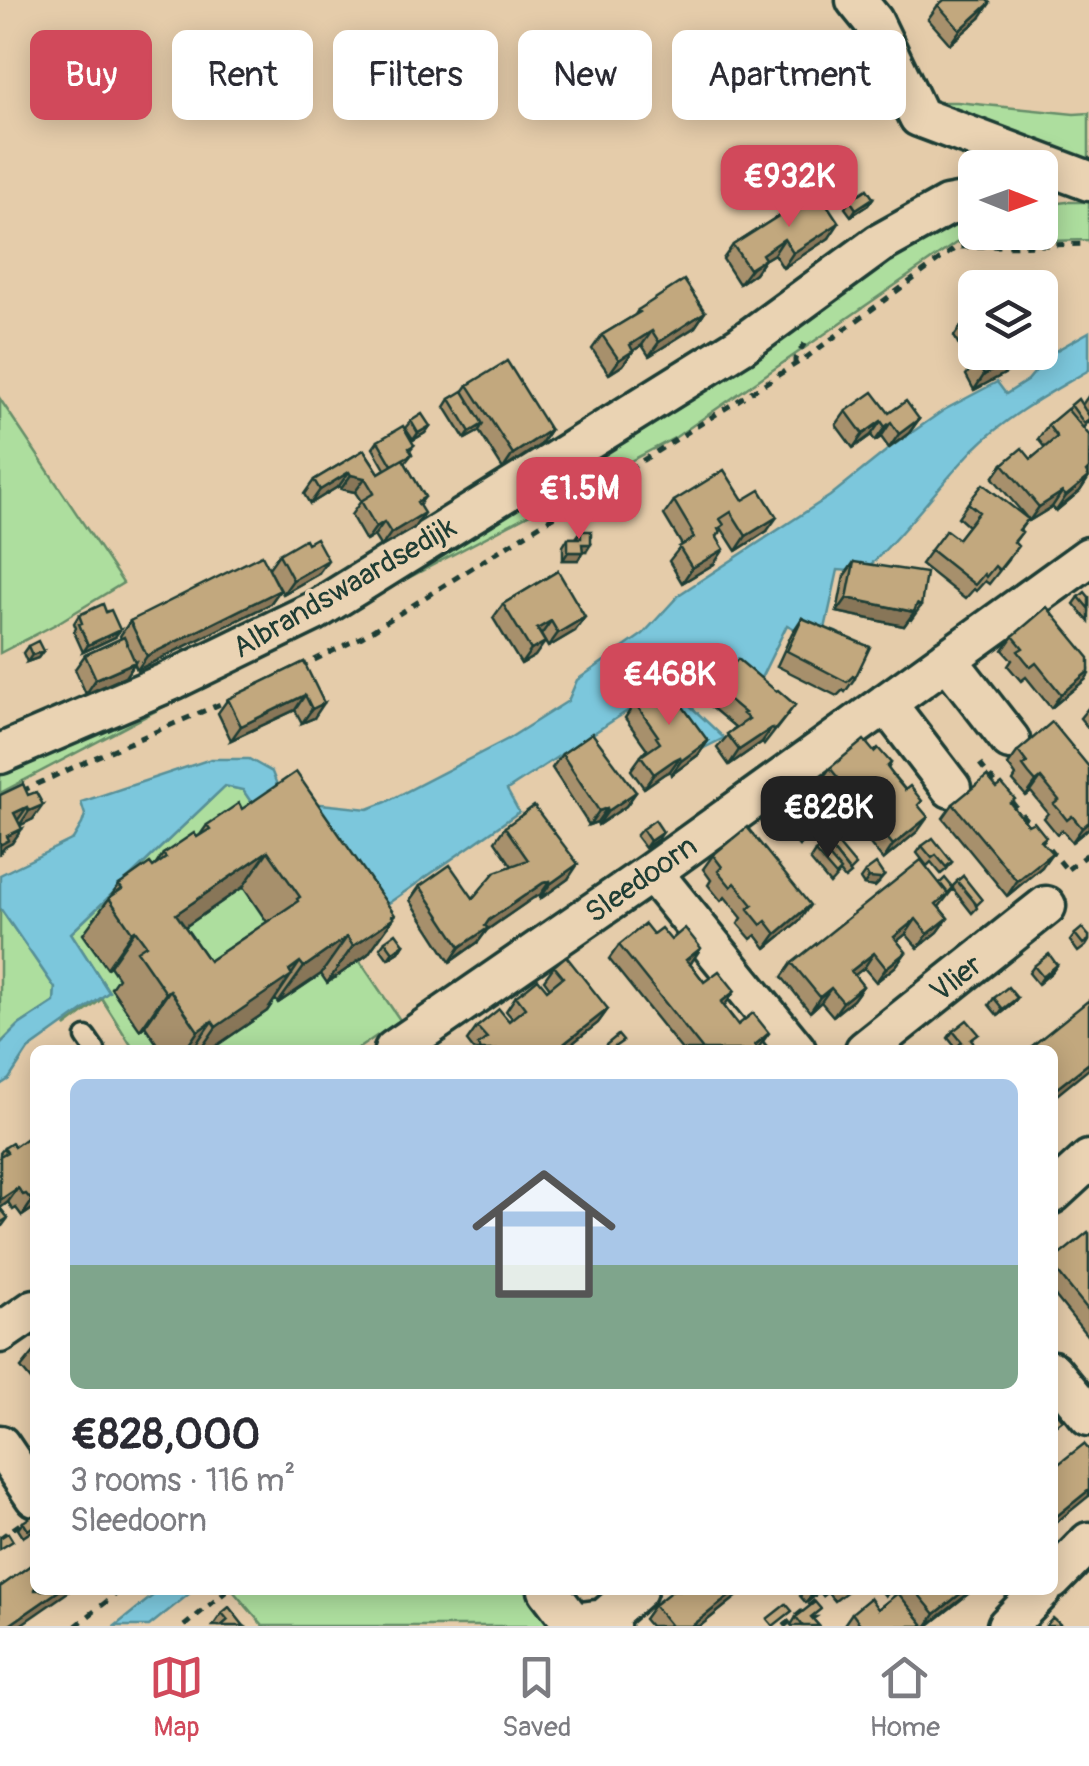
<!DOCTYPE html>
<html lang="en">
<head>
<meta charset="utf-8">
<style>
	:root { --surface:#fff; --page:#f7f7f7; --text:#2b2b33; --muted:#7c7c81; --line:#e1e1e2; --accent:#d1495b }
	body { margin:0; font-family:Pangolin,sans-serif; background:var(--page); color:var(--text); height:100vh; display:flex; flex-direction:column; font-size:38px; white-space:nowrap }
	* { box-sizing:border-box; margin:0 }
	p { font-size:32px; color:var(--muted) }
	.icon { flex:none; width:55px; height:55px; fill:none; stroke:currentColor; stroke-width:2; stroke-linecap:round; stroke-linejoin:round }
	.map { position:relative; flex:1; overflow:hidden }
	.side { position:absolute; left:30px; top:1045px; width:1028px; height:550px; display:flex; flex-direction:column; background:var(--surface); border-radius:15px; box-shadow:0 5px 25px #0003 }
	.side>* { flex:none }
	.top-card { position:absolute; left:30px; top:30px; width:1030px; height:90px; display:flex; gap:20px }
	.needle { width:65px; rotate:91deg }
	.tools { position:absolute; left:958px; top:150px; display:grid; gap:20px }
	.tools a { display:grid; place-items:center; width:100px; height:100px; border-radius:15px; background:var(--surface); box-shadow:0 5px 25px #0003; font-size:50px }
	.price { position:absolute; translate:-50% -85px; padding:0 22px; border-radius:20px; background:var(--accent); color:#fff; font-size:32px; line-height:65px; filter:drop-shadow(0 2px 5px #0008) }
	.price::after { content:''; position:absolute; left:50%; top:60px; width:30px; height:22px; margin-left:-15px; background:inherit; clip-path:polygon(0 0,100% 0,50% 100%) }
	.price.current { background:#222; color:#fff }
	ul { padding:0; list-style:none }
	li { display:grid; align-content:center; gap:20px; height:530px; padding:0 40px }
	li span { display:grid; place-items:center; height:310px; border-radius:15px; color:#555 }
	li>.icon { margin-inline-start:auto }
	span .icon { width:180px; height:180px; fill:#fffc; stroke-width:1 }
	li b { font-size:42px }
	.chip { padding:0 35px; border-radius:15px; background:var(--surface); box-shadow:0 5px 25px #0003; font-size:35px; line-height:90px }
	.chip.current { background:var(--accent); color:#fff }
	.dock { display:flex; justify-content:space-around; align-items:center; height:140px; border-top:2px solid var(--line); background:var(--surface); font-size:28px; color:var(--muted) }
	.dock a { display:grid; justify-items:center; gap:5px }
	.dock .current { color:var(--accent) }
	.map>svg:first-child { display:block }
</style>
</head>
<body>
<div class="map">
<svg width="1089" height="1626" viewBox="0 0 1089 1626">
	<rect width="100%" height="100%" fill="#e5ccaa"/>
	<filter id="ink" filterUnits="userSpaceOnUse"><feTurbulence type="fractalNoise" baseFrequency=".01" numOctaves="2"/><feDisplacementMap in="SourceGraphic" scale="20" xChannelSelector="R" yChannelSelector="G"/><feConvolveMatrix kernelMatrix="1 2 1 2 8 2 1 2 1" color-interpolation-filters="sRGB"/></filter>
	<g filter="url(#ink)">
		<!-- green -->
		<path fill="#adde9e" stroke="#668e69" stroke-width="2.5" d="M936,102H957L1074,114L1089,113V166L941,117Z
			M1067,202H1089V240L956,243L676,437L0,793V764L238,661L920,227L975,214V232H1040V205Z
			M0,399L123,583L56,624L0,653Z
			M225,786L243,790L400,1020L356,1050H134L102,999L65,1027L71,1019L109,992L71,933Z
			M0,908L55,988L54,1002L19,1025L0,1044Z
			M236,1590H534L563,1626H263L234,1592Z"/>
		<!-- water -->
		<path fill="#7cc7dc" stroke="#579099" stroke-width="2.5" d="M1089,332V370C1048,394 1007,416 973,450C935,490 903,535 863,572L838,570L825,629L836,632L830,647L787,625L760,680L761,695L725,664L686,702L724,738L698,751L655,693L507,790L519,812L386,905L346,943L243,790L225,786L71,933L109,992L28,1050L9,1079L0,1085V1044L19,1025L54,1002L55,988L0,908V875L73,839L82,824L85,815L81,802L211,759H249L272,772L283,800L368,809L386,802L508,739L568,701L577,680L643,634L680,594L830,496L891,447L944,410L997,382L1006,394L1028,380L1050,354Z
			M160,1590H194L149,1626H115Z"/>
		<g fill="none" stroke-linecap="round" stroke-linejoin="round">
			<!-- service casing -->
			<g stroke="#1f3d34" stroke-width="25">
				<path id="service" d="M86,1037L95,1050"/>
			</g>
			<!-- minor casing -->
			<g stroke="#1f3d34" stroke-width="45">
				<path id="minor" d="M856,0L873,21L919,117L1089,181
					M947,659L1010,740
					M886,703L951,788
					M0,754L175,679L315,611L741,345L879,244L947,206L975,201
					M652,872L796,1050
					M394,1050L652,872L1089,557
					M865,1050L1046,906
					M1052,1194L1089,1160
					M0,1333L35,1309
					M1052,1371L1089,1416
					M0,1445L35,1497
					M1052,1580L1089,1542
					M548,1590L573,1623L604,1619L610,1626
					M604,1619L637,1590
					M1007,1626L1042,1590"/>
			</g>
			<!-- path -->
			<path stroke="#1f3d34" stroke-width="5" stroke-dasharray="8 8" stroke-linecap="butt" d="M1040,215L1054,209L1058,204
				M983,247L987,237L994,232
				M795,365V359L806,341
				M300,667L362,637L807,357L957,247L1089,244
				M980,764L1000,789
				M22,791L96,757L232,699
				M1011,801L1032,827
				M1039,836L1067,870
				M1068,869L1089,853
				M0,1538L20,1524
				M882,1590L893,1604
				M76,1626L121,1590
				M184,1626L228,1590
				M784,1626L829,1590"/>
			<!-- service -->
			<use href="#service" stroke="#ead3b3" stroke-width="18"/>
			<!-- minor -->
			<use href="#minor" stroke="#ead3b3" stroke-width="38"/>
		</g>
		<!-- wall -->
		<path fill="#a7906c" stroke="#1f3d34" stroke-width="2.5" fill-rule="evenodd" d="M938,5L980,18L950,44L928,19Z
			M818,191L829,238L783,268L774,254L764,260L755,273L739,284L723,259L733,245Z
			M873,198L868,205L851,216L845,208L850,200Z
			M638,310L705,312L695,327L649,356L642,345L633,351L623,365L609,374L592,349L602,335L635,315Z
			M975,316V352H1012L1006,373L974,390L966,375L979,359L978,358L969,363L954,336L964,322Z
			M1013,352H1031L1017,360Z
			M468,385L550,430L540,445L503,469L479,431L465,439L445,407L450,399L463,392Z
			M1089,395V424L1088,422L1083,428L1089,477L1080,491L1056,511L1052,507L1029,521L1028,519L1020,530L1022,532L1014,543L1008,560L989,584L985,581L976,591L974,589L965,599L921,564L931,550L958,539L968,526L958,517L968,503L1027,518L993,478L1003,464L1031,459L1045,448L1038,439L1048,425L1067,410L1071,405H1082Z
			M846,411L889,413L919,419L909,433L889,448L881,437L875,441L871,435L853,448L836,425Z
			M411,421L430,426L425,433L413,440L405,428Z
			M378,441L414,445L410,450L412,454L405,463L425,497L419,505L414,528L381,547L374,536L366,541L351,515L361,501L355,492L341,489L339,486L310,504L304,494L314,480L364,450L379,473L385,469L373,448Z
			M743,500L767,531L736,551L722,529L717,537L714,564L682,583L669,561L682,545L664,515L674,501Z
			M581,531L586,552H583L578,560H563V546L568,538H576Z
			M279,554L318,574L283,594L269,569L280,590L270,604L137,670L134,663L125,677L86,694L75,669L85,655L121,639L120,636L130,621L269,568Z
			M854,562L921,606L911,620L909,619L904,626L837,612L844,576Z
			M558,571L575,631L548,647L541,635L535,656L521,664L493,618L503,604Z
			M1079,597H1089V622L1074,604Z
			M79,615L115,637L83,652L74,632L76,628L74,623Z
			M802,618L855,678L845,692L843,690L837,696L777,666L792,633Z
			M1013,636L1085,680L1051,708L1026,677L1021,681L1008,666L1012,660L1003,650Z
			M28,646L43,651L38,658L27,662L23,653Z
			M304,662L314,718L302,723L295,710L231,740L218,713L228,699Z
			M714,687L776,691L795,705L764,745L762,742L729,765L717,748L735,727L704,701Z
			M635,703L708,741L698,755L671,775L670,771L664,774L644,788L631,770L641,756L647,749L625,718Z
			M1089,707V729L1080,718Z
			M1018,751L1089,767V828L1072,842L1062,830L1057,834L1044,818L1048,813L1031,792L1026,796L1013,781L1016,776L1008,765Z
			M874,752L891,763L888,769L919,806L918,831L883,860L820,782L830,768Z
			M562,754L636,792L626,806L598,825L597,822L589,825L552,768Z
			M23,784L33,819L20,825L12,843L5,847Z
			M953,804H1011L1042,842V867L1007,896L943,818Z
			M242,809L393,917L368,954L327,983L321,974L278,1003L275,999L267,1011L210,1050H161L145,1026L140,1030L111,988L118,978L110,966L107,968L83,934L119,885L155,866L163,854L200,835L207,825ZM243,887L267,922L209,961L185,927Z
			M798,810L825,829L814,841L808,835L799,846L779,822L784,814L795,815Z
			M505,827L568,879L540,899V895L533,898L487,930L478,942L450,962L410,900L420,886L473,898L512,866L495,841Z
			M642,829L663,832L658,839L645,848L636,836Z
			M922,846L952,862L947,869L941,874L931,862L927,866L917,853Z
			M830,847L851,874L845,879L840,873L830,884L810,860L815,852L826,853Z
			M713,855L800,920L766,948L756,935L751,939L738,924L742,918L725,897L721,901L708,885L711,880L703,869Z
			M865,872L879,883L875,887L864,885L860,879Z
			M963,876L977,908L972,913L953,889L939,907L948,918L938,932L918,948L906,934L897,941L906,952L896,966L876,982L864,968L854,975L863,986L853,1000L833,1016L821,1002L810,1012L782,977L792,963L940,883L952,887Z
			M653,934L691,963L690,964L759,1050H682L609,959L619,945Z
			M1075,934L1089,936V941L1086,946L1078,952L1070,941Z
			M385,941L404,944L399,952L388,959L380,948Z
			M1057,965L1052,972L1038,984L1029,973L1034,966Z
			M554,966L608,1009L598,1023L564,1050H474L467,1041L477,1027L509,1021L512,1018L506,1011L516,996L547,990L550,988L544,980Z
			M994,998H1017L1012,1005L998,1016L989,1005Z
			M953,1031L973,1042L979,1050H955L956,1048L948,1038Z
			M4,1148L35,1207L22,1216L16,1208L13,1210L8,1202L0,1208L8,1218L0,1229V1153Z
			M1089,1234V1338L1052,1292V1261Z
			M35,1351V1385L21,1368Z
			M23,1522L35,1529L23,1537L18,1529Z
			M745,1590L700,1626H650L644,1619L654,1605Z
			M804,1590H822L806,1603L800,1596Z
			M832,1590H849L835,1601L829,1594Z
			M893,1590H973L928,1626H843L852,1613L878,1609L897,1594Z
			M222,1613L244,1626H213Z
			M796,1617H816L813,1619L819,1626H792L791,1625Z"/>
		<!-- shaded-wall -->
		<path fill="#887658" stroke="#1f3d34" stroke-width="2.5" d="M990,3L980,18L950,44L960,30Z
			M873,198L868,205L851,216L856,209Z
			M839,223L829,238L783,268L793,253Z
			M784,239L774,254L764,260L755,273L739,284L762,254Z
			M705,312L695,327L649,356L659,342Z
			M652,331L642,345L633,351L623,365L609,374L630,345Z
			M976,352H982L978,358L969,363Z
			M1016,358L1006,373L974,390L984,375Z
			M919,419L909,433L889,448L899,434Z
			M881,421L871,435L853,448L863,434Z
			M891,422L881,437L875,441L885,427Z
			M483,424L478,432L465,439L470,432Z
			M430,426L425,433L413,440L418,433Z
			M550,430L540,445L503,469L513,454Z
			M349,472L339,486L310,504L320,490Z
			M351,475L365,478L355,492L341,489Z
			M1089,477L1080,491L1056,511L1066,496Z
			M1062,492L1052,507L1029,521L1039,507Z
			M424,513L414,528L381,547L391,533Z
			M777,517L767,531L736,551L746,536Z
			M384,522L374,536L366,541L376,527Z
			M582,544H591L586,552L577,551Z
			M724,549L714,564L682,583L692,568Z
			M568,552H583L578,560H563Z
			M328,560L318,574L283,594L293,580Z
			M280,590L270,604L137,670L147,656Z
			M847,598L914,612L904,626L837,612Z
			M585,617L575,631L548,647L558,633Z
			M551,621L541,635L537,629Z
			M120,630L115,637L83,652L88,645Z
			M545,642L535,656L521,664L531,650Z
			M43,651L38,658L27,662L32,655Z
			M135,662L125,677L86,694L96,679Z
			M1089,671V674L1085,680L1051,708L1061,694Z
			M305,695L295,710L231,740L241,726Z
			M324,703L314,718L302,723L312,709Z
			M772,728L762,742L729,765L739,750Z
			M708,741L698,755L671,775L681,761Z
			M680,757L670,771L664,774L644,788L654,774L674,760Z
			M1041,778L1031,792L1026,796L1036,782Z
			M636,792L626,806L598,825L608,811Z
			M43,805L33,819L19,826L29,811Z
			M27,807L17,821L14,813Z
			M607,808L597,822L589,825L599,811Z
			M928,817L918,831L883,860L893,845Z
			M1089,822V828L1072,842L1082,828Z
			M22,829L12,843L5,847L0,853V845L7,836Z
			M663,832L658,839L645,848L650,841Z
			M268,851L243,887L151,950L176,914Z
			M1052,853L1042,867L1007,896L1017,881Z
			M578,864L568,879L540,899L550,884Z
			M884,876L875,887L864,885L869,878Z
			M550,881L540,895L533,898L487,930L478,942L450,962L460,947L489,920L543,883Z
			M810,905L800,920L766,948L776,934Z
			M394,918L368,954L327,983L353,946Z
			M948,918L938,932L918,948L928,934Z
			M916,919L906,934L884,952L894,937Z
			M135,930L110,966L107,968L132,932Z
			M347,937L321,974L278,1003L304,967Z
			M404,944L399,952L388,959L393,952Z
			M701,948L691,963L676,974L686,960Z
			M906,952L896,966L876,982L886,968Z
			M874,953L864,968L841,986L851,971Z
			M300,962L267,1011L210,1050H200L216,1027Z
			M1057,965L1052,972L1038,984L1043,977Z
			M863,986L853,1000L833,1016L843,1002Z
			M831,988L821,1002L810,1012L820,997Z
			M170,990L145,1026L140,1030L166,993Z
			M735,991L725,1005L711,1016L721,1002Z
			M1017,998L1012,1005L998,1016L1003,1009Z
			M608,1009L598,1023L564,1050H556Z
			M212,1021L192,1050H185L198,1031Z
			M769,1033L759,1047L756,1050L755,1045Z
			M1089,1063V1069L1052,1099V1092Z
			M18,1188L8,1202L0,1208V1200Z
			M35,1200V1207L22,1216L32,1201Z
			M1089,1490V1496L1052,1526V1520Z
			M60,1590H71L19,1626H8Z
			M737,1590H745L700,1626H692Z
			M818,1590H822L806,1603L811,1596Z
			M965,1590H973L927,1626L935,1614Z"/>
		<!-- building -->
		<path fill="#c2a87e" stroke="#1f3d34" stroke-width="2.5" fill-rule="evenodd" d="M944,0H987L990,3L960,30L938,5Z
			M867,189L873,198L856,209L850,200Z
			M818,191L839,223L793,253L784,239L762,254L765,259L749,269L733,245Z
			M684,280L705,312L659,342L652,331L630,345L633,351L619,360L602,335L640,312L638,310Z
			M975,316V342L964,322Z
			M991,352H1012L1016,358L984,375L976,361Z
			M507,361L550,430L513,454L468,385Z
			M463,391L483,424L470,432L450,399Z
			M873,392L889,413L906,401L919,419L899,434L891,422L885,427L881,421L863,434L846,411Z
			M1078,399L1089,416V419L1084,423L1071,405Z
			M1067,409L1089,435V469L1086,472L1089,477L1066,496L1062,492L1039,507L1003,464L1022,448L1031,459L1057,437L1048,425Z
			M422,414L430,426L418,433L411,421Z
			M403,426L414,445L409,448L412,454L392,465L378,441Z
			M364,450L379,473L403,459L425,497L417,502L424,513L391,533L384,522L376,527L361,501L374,493L365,478L351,475L349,472L320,490L314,480Z
			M724,470L743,500L760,490L777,517L746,536L731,512L720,519L724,525L718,529L720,533L716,536L724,549L692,568L679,547L694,538L691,532L692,531L674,501Z
			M983,484L1028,519L1019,530L1022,532L1014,542L1018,546L999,570L995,566L986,577L984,574L975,585L931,550L946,530L958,539L979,512L968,503Z
			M581,531H591V544H582L583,552H568V538H581Z
			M316,538L328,560L293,580L279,554L305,539L307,543Z
			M262,555L280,590L147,656L130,621Z
			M854,562L926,573L921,606L917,604L914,612L847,598Z
			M558,571L585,617L558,633L551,621L537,629L545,642L531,650L503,604Z
			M1085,592L1089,597V609L1079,597Z
			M103,604L106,612L111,610L120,630L88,645L79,624L82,623L79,615Z
			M1047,607L1089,658V671L1061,694L1036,663L1031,667L1025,660L1018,651L1023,648L1013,636Z
			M802,618L870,647L855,678L853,676L847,682L787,651Z
			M124,637L135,662L96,679L85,655Z
			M38,641L43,651L32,655L28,646Z
			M738,659L776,691L778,690L795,705L774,731L772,728L739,750L727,734L749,719L743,714L745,713L714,687Z
			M304,662L324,703L312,709L305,695L241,726L228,699Z
			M665,682L708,741L681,761L680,757L674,760L654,774L641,756L660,743L656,737L658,736L635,703Z
			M1052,722L1089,767V822L1082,828L1072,816L1067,820L1060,811L1054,804L1059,800L1041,778L1036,782L1029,774L1023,766L1027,763L1018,751Z
			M592,733L636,792L608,811L607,808L599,811L562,754Z
			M864,740L874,752L878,748L891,763L887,767L895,778L905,790L910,786L922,801L918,805L928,817L893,845L830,768Z
			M296,772L395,915L392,916L394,918L353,946L347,937L304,967L300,962L289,970L292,975L216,1027L212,1021L198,1031L170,990L166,993L137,951L146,945L135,930L132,932L109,898L122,889L119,885L150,863L153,867L166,858L163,854L194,833L197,837L210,829L207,825L239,803L242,809ZM268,851L300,897L297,899L298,901L209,961L176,914Z
			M987,776L997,788L1002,784L1015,799L1010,803L1028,825L1034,822L1046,837L1041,841L1052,853L1017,881L953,804Z
			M23,784L28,795L36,792L43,805L29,811L27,807L14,813L22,829L7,836L9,840L0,845V795Z
			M804,805L825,829L819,834L798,810Z
			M534,806L578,864L550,884V881L543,883L489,920L485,926L488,928L460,947L420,886L450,865L473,898L495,872L528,860L505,827Z
			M790,810L810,833L804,838L784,814Z
			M655,820L663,832L650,841L642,829Z
			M747,827L810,905L776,934L766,921L761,925L748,909L753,905L735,883L731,887L718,871L722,867L713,855Z
			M933,838L952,862L946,867L936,855L932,858L922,846Z
			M836,842L856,866L850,872L830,847Z
			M821,847L841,871L836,876L815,852Z
			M921,860L948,894L936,904L948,918L928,934L916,919L894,937L906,952L886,968L874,953L851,971L863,986L843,1002L831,988L820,997L792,963Z
			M876,864L884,876L880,879L869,878L865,872Z
			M963,876L982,900L977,905L957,881Z
			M945,878L953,888L948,893L940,883Z
			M645,924L653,934L661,928L671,940L685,928L701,948L686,960L695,970L704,982L719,971L735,991L721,1002L729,1013L738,1025L753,1013L769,1033L755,1045L759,1050H703L619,945Z
			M1082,928L1089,936V940L1083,944L1075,934Z
			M396,933L404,944L393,952L385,941Z
			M1049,954L1057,965L1043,977L1034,966Z
			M566,956L608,1009L556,1050H481L478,1045L487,1038L477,1027L499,1009L509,1021L525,1008L516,996L527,988L538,979L547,990L563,977L554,966Z
			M1008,987L1017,998L1003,1009L994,998Z
			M1089,1000V1063L1052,1092V1050H1027Z
			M967,1020L979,1034L971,1040L979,1050H961L958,1046L962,1042L953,1031Z
			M618,1035L623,1041L610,1050L606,1045Z
			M35,1132V1200L32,1201L26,1194L23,1195L18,1188L0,1200V1156L7,1152L4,1148L12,1143L14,1147Z
			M0,1208L8,1218L0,1223Z
			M1088,1232L1089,1234V1311L1052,1265V1261Z
			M1054,1409L1063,1420L1052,1428V1410Z
			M1084,1444L1089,1450V1490L1052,1520V1469Z
			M35,1514V1525L28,1530L23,1522Z
			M8,1533L13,1541L0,1549V1538Z
			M35,1562V1590H60L8,1626H0V1587Z
			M673,1590H737L692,1626H671L654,1605Z
			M807,1590H818L811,1596Z
			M915,1590H965L935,1614Z
			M898,1593L923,1624L921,1626H857L860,1624L852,1613L870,1598L878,1609Z
			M815,1602L821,1609L811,1617L819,1626H803L796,1617Z
			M786,1604L792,1611L773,1626L767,1619Z
			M229,1607L244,1626H221L228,1620L222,1613Z
			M1053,1618L1062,1626H1046Z"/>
	</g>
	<g text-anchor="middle" stroke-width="8" stroke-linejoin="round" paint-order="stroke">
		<!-- street labels -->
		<g font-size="30" fill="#1f3d34" stroke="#ead3b3">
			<text transform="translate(344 587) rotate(-30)" y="10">Albrandswaardsedijk</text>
			<text transform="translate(641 879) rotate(-35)" y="10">Sleedoorn</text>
			<text transform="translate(956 978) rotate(-38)" y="10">Vlier</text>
		</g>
	</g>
</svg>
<div class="tools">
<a><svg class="needle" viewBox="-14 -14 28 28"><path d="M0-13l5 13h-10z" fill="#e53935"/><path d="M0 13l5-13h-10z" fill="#7c7c81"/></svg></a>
<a><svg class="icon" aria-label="layers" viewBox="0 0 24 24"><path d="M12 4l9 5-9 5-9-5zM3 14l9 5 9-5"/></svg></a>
</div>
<b class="price" style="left:789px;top:230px">€932K</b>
<b class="price" style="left:579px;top:542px">€1.5M</b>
<b class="price" style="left:669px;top:728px">€468K</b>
<b class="price current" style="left:828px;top:861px">€828K</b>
<div class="top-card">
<a class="chip current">Buy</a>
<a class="chip">Rent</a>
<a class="chip">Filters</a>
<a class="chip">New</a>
<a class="chip">Apartment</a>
</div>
<section class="side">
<ul>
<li><span style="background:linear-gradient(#a9c7e8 60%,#7fa58c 0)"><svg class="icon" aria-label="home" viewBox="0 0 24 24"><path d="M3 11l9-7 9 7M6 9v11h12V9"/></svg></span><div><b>€828,000</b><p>3 rooms · 116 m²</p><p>Sleedoorn</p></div></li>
</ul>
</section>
</div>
<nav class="dock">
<a class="current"><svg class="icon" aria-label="map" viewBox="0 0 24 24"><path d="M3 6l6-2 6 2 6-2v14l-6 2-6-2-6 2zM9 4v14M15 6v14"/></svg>Map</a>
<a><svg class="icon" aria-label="saved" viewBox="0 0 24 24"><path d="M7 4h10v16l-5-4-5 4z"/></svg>Saved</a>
<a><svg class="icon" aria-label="home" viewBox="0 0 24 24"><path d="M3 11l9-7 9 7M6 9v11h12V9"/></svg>Home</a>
</nav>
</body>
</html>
